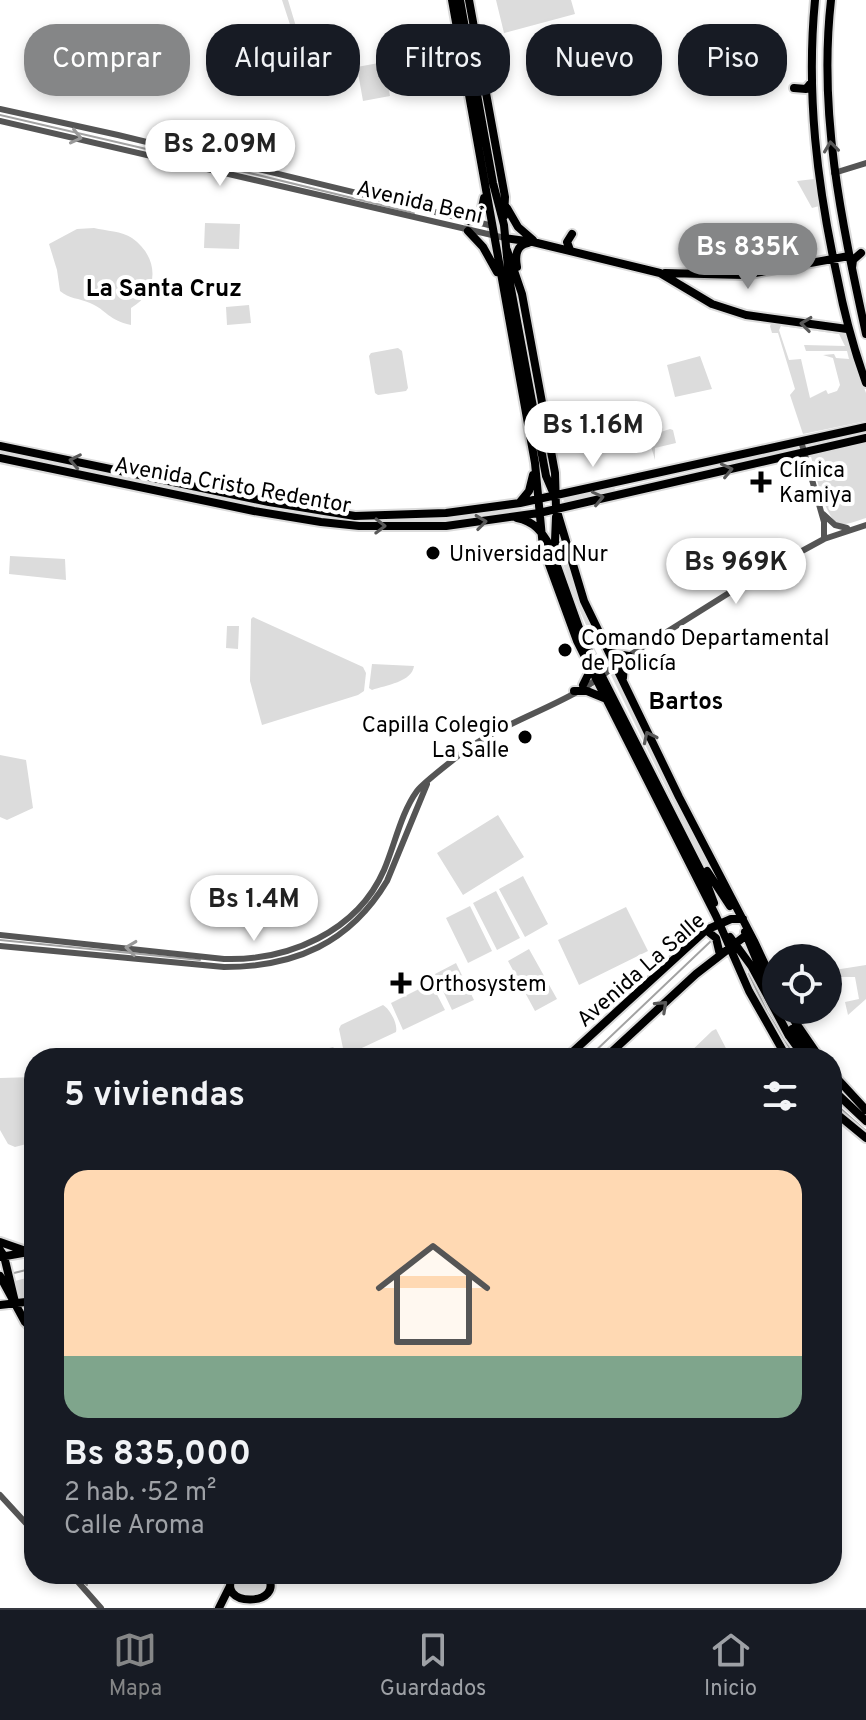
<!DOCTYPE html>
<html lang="es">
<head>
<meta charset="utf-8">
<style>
	:root { --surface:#171b24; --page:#242831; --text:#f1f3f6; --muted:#9ea1a6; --line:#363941; --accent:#858687 }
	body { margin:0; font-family:Overpass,sans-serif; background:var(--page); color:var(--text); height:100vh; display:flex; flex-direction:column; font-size:30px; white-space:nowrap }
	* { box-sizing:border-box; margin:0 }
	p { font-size:26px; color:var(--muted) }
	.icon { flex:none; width:44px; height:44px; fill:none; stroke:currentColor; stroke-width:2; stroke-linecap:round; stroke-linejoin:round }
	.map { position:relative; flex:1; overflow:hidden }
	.sheet { position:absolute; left:24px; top:1048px; width:818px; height:536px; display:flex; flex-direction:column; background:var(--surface); border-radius:32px; box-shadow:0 4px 12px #0003 }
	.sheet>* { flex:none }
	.top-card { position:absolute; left:24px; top:24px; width:818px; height:72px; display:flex; gap:16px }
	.tools { position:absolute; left:762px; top:944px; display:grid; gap:16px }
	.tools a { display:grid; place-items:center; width:80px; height:80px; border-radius:50%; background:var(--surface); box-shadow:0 4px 12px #0003; font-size:40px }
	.price { position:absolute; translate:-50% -68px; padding:0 18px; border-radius:28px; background:#fff; color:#222; font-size:26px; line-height:52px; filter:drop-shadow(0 2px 4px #0008) }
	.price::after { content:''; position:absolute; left:50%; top:48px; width:24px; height:18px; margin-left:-12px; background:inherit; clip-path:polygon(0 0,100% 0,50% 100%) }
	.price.active { background:var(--accent); color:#fff }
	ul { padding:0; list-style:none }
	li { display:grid; align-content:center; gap:16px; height:424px; padding:0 40px }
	li span { display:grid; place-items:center; height:248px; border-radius:24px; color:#555 }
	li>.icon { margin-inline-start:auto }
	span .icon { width:144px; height:144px; fill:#fffc; stroke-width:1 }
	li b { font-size:34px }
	h2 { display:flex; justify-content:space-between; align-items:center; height:96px; padding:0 40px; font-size:34px }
	.pill { padding:0 28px; border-radius:32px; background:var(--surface); box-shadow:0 4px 12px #0003; font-size:28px; line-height:72px }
	.pill.active { background:var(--accent); color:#fff }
	.tabs { display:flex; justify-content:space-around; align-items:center; height:112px; border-top:2px solid var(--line); background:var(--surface); font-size:22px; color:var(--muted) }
	.tabs a { display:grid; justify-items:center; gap:4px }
	.tabs .active { color:var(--accent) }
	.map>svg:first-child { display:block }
</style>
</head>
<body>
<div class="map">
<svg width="866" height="1608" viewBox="0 0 866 1608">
	<rect width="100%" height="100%" fill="#fff"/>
	<!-- green -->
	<path fill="#dcdcdc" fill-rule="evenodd" d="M282,0H288L301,43L294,70H292L296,43Z
		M496,0H571L575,14L504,33Z
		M752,38L759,45L775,52L768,63L745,48Z
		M384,62L390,96L363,101L357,67Z
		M814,179L819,206L812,208L797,181Z
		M205,223L240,224L239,249L204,248Z
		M94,228C106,231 122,231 132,238C159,257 160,291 131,308V325C108,320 108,311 90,303C79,298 69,299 60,291L57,270L49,244L77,229Z
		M249,305L251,323L227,325L226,307Z
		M772,323L844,332L866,393V421L803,434L790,395L795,389L778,333H772L770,326ZM781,326L839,334L845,346L804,345L806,351H847L849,359L836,358L834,354L823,355L833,358L840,385L837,391L828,394L826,390L810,398L801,359L789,360L779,330Z
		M398,348L402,351L408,388L406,391L378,395L375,393L369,356L371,353Z
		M700,356L712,389L675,397L667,365Z
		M670,429L673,430L676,443L655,448V460L648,436Z
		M866,442V518C859,520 848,525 840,524C824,520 815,469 810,453Z
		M614,484L615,491L564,503L563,496Z
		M223,498C325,518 418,523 521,506V511C462,520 404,526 344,521C303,517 263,508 223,500Z
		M559,533L572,573L600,640L598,645L594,643C583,618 556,559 559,533Z
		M10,556L65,559L66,580L9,574Z
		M253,617L363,667L366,673L364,691L358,695L262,725L250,681L251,619Z
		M227,626H239L238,649L226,648Z
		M372,664L414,666C412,682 386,685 372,690L369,688Z
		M616,672L718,886L700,857L611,675Z
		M0,755L26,760L33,808L7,820L0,817Z
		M498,815L524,857L463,895L437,853Z
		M523,876L548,924L525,937L499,889Z
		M496,891L520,938L497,950L473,903Z
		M470,906L492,951L468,963L446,918Z
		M626,907L648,951L579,985L558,940Z
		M529,949L557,999L535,1011L508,961Z
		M456,963L474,1000L452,1010L435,974Z
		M866,965V999L848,1015L845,1002L859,999L855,977H838V981L828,983V971Z
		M431,983L445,1010L403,1030L391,1003Z
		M383,1005C390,1009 398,1024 396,1032L349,1054L344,1053L339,1029L341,1025Z
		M716,1029L731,1058H684L712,1031Z
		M333,1047L336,1050L338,1058H290Z
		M34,1077V1142L15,1147L8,1144L0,1130V1078Z
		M34,1276V1299H21L15,1281Z
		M234 1588a16 16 0 1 1 32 0a16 16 0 1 1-32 0Z"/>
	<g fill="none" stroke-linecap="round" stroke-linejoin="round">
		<!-- stream -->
		<path stroke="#a3a3a3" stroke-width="2" d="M0,115L198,161
			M204,162L414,213
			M0,940L200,960
			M749,974L767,1012L796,1058
			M588,1058L711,941
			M832,1101L866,1131
			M14,1273L34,1268
			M77,1574L87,1585"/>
		<!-- major casing -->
		<g stroke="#dbdbdb" stroke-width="12">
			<path id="major" d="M452,0L535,463L543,548L577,641L716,916L749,991L787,1058
				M460,0L493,183L504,225L509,278L536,423L546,476L552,490
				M469,0L505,197L504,216
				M815,0C806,94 817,184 837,276C844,313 853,347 866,383
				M831,0C818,114 842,223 866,334
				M794,88L806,89L810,84
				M507,208L518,227L533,240
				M469,221L481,212L484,198
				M468,231L483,247L497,272
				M505,238L533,242L660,273L712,304L746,315L847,329
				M507,250L522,294L555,473L556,508L584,601L679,797L754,941L776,988
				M570,250L567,242L572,234
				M517,267C515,256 516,245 528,243
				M852,268L853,260L861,253
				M665,273L744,275L849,256
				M0,446L269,502L355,516L446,513L520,503L866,427
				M0,458L254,511L321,522L359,526H446L539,513L866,438
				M520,502L529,491L533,475
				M556,517L555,541L558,555
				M517,518C534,521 542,532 550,546L583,639L705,879L714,903
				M610,653L629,656L624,666L623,678
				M583,685L589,673V665
				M574,691H587L604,698
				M707,871L730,906
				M706,930L716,938L720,955
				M745,932L764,978
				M730,937L752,967L789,1036L805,1058
				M787,1010L820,1058
				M792,1029L812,1058
				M566,1058L706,930L731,919H743
				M605,1058L696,974L749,933
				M832,1073L866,1110
				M832,1089L866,1121
				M832,1110L866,1138
				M0,1242L23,1250
				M0,1250L4,1256L15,1302
				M0,1257L34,1251
				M0,1276L25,1322L34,1331
				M0,1305L34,1301
				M235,1574C210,1608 290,1608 266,1574
				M219,1608L230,1586"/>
		</g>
		<!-- minor -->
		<path stroke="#555" stroke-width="6" d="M0,109L118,135L493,226
			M0,121L505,238
			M834,173L866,163
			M801,441L824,522V539
			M823,514L835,525L847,528
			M614,665L756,576L824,539L866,525
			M0,935L224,959C288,961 357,932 384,870C395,844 401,813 417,791C423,783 448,764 458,756C505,718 573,705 616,664
			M0,946L224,967C295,967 350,943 387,881L427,784
			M0,1495L34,1532
			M71,1574L101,1608"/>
		<!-- major -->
		<use href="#major" stroke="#000" stroke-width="8"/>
	</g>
	<!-- one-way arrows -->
	<defs><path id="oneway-chevron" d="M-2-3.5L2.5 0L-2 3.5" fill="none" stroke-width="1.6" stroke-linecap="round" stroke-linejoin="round" transform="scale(2)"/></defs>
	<g stroke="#999">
		<use href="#oneway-chevron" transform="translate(76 137) rotate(13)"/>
		<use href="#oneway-chevron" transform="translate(131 948) rotate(-173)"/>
	</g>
	<g stroke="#595959">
		<use href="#oneway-chevron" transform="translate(831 147) rotate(-97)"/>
		<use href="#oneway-chevron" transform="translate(806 324) rotate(-173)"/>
		<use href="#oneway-chevron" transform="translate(75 461) rotate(-169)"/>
		<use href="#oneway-chevron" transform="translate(727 470) rotate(-13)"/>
		<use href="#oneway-chevron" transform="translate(598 498) rotate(-13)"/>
		<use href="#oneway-chevron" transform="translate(481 522) rotate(-7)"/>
		<use href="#oneway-chevron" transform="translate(380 526) rotate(1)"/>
		<use href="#oneway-chevron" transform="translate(649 737) rotate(-116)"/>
		<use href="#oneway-chevron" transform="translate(662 1006) rotate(-43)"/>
	</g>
	<!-- markers -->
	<g fill="#000" stroke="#fff" stroke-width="3">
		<path d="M757 470h8v8h8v8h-8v8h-8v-8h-8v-8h8z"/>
		<circle cx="433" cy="553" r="8"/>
		<circle cx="565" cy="650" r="8"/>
		<circle cx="525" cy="737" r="8"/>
		<path d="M397 971h8v8h8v8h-8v8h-8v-8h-8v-8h8z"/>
	</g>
	<g text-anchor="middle" stroke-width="8" stroke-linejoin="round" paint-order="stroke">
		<!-- street labels -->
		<g font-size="22" fill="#000" stroke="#fff">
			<text transform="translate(420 201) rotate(13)" y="8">Avenida Beni</text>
			<text transform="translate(233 484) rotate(10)" y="8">Avenida Cristo Redentor</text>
			<text transform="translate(640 969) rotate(-41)" y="8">Avenida La Salle</text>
		</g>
		<!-- poi labels -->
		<g font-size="22" fill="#000" stroke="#fff" text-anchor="start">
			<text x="779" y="477">Clínica<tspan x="779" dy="25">Kamiya</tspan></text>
			<text x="449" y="561">Universidad Nur</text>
			<text x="581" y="645">Comando Departamental<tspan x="581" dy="25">de Policía</tspan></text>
			<text x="509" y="732" text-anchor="end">Capilla Colegio<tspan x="509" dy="25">La Salle</tspan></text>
			<text x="419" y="991">Orthosystem</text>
		</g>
		<!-- neighbourhood labels -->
		<g font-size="24" font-weight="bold" fill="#000" stroke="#fff">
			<text x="164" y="296">La Santa Cruz</text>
			<text x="686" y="709">Bartos</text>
		</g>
	</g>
</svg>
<div class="tools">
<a><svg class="icon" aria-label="locate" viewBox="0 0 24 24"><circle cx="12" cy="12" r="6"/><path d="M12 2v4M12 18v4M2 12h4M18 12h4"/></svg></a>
</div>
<b class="price" style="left:220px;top:188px">Bs 2.09M</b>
<b class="price active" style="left:748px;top:291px">Bs 835K</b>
<b class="price" style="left:593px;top:469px">Bs 1.16M</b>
<b class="price" style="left:736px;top:606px">Bs 969K</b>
<b class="price" style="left:254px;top:943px">Bs 1.4M</b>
<div class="top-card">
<a class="pill active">Comprar</a>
<a class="pill">Alquilar</a>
<a class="pill">Filtros</a>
<a class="pill">Nuevo</a>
<a class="pill">Piso</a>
</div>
<section class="sheet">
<h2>5 viviendas<svg class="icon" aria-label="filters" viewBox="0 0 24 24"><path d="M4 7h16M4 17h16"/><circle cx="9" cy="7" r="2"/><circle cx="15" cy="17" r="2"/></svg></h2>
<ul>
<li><span style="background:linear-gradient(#ffd9b3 75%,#7fa58c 0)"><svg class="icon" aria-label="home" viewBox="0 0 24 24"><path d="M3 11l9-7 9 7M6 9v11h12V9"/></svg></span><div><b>Bs 835,000</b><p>2 hab. · 52 m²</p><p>Calle Aroma</p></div></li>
</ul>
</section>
</div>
<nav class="tabs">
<a class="active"><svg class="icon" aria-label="map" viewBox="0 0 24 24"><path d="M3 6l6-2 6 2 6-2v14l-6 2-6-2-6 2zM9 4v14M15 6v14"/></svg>Mapa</a>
<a><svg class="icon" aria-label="saved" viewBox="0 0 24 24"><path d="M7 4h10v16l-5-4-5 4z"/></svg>Guardados</a>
<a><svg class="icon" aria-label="home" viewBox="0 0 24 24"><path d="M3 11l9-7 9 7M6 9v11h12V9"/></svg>Inicio</a>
</nav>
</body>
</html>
